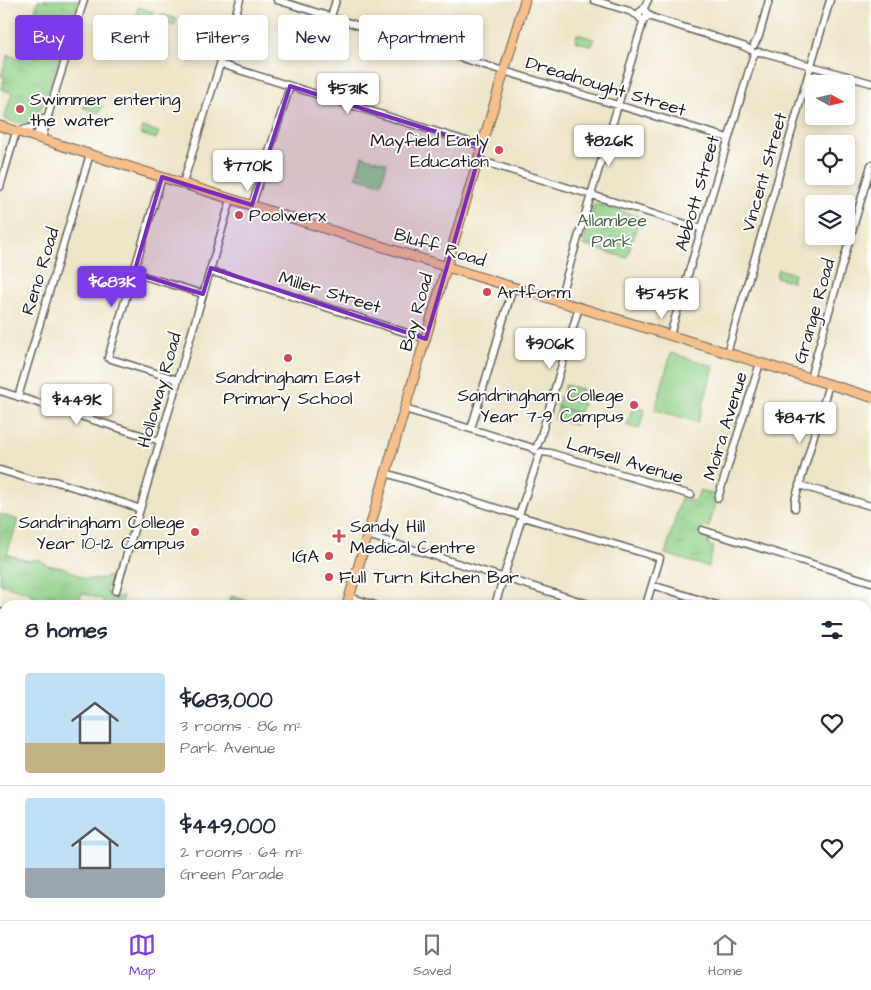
<!DOCTYPE html>
<html lang="en">
<head>
<meta charset="utf-8">
<style>
	:root { --surface:#fff; --page:#f2f2f3; --text:#1f2937; --muted:#747a83; --line:#e0e1e3; --accent:#7c3aed }
	body { margin:0; font-family:"Architects Daughter",sans-serif; background:var(--page); color:var(--text); height:100vh; display:flex; flex-direction:column; font-size:19px; white-space:nowrap }
	* { box-sizing:border-box; margin:0 }
	p { font-size:16px; color:var(--muted) }
	.icon { flex:none; width:28px; height:28px; fill:none; stroke:currentColor; stroke-width:2; stroke-linecap:round; stroke-linejoin:round }
	.map { position:relative; flex:1; overflow:hidden }
	.sheet { position:absolute; left:0px; top:600px; width:871px; height:320px; display:flex; flex-direction:column; background:var(--surface); border-radius:15px 15px 0 0; box-shadow:0 2px 8px #0003 }
	.sheet>* { flex:none }
	.banner { position:absolute; left:15px; top:15px; width:500px; height:45px; display:flex; gap:10px }
	.needle { width:32px; rotate:98deg }
	.controls { position:absolute; left:805px; top:75px; display:grid; gap:10px }
	.controls a { display:grid; place-items:center; width:50px; height:50px; border-radius:5px; background:var(--surface); box-shadow:0 2px 8px #0003; font-size:25px }
	.price { position:absolute; translate:-50% -42px; padding:0 11px; border-radius:5px; background:#fff; color:#222; font-size:16px; line-height:32px; filter:drop-shadow(0 1px 2px #0008) }
	.price::after { content:''; position:absolute; left:50%; top:30px; width:15px; height:11px; margin-left:-8px; background:inherit; clip-path:polygon(0 0,100% 0,50% 100%) }
	.price.selected { background:var(--accent); color:#fff }
	ul { padding:0; list-style:none }
	li { display:flex; align-items:center; gap:15px; height:125px; padding:0 25px }
	li+li { border-top:1px solid var(--line) }
	li span { display:grid; place-items:center; flex:none; width:140px; height:100px; border-radius:5px; color:#555 }
	li>.icon { margin-inline-start:auto }
	span .icon { width:60px; height:60px; fill:#fffc; stroke-width:1 }
	li b { font-size:21px }
	h2 { display:flex; justify-content:space-between; align-items:center; height:60px; padding:0 25px; font-size:21px }
	.chip { padding:0 18px; border-radius:5px; background:var(--surface); box-shadow:0 2px 8px #0003; font-size:18px; line-height:45px }
	.chip.selected { background:var(--accent); color:#fff }
	.menu { display:flex; justify-content:space-around; align-items:center; height:70px; border-top:1px solid var(--line); background:var(--surface); font-size:14px; color:var(--muted) }
	.menu a { display:grid; justify-items:center; gap:2px }
	.menu .selected { color:var(--accent) }
	.map>svg:first-child { display:block }
</style>
</head>
<body>
<div class="map">
<svg width="871" height="920" viewBox="0 0 871 920">
	<defs>
		<pattern id="forest-firs" width="22" height="20" patternUnits="userSpaceOnUse" patternTransform="scale(1.25)"><rect width="22" height="20" fill="#74b374"/><path d="M5 1l3.5 6h-7zM16 11l3.5 6h-7z" fill="#5e915e"/></pattern>
		<pattern id="cemetery-stones" width="16" height="16" patternUnits="userSpaceOnUse" patternTransform="scale(1.25)"><rect width="16" height="16" fill="#91d188"/><path d="M2 7V4a2 2 0 0 1 4 0v3zM10 15v-3a2 2 0 0 1 4 0v3z" fill="#7cb375"/></pattern>
		<pattern id="park-tufts" width="24" height="20" patternUnits="userSpaceOnUse" patternTransform="scale(1.25)"><rect width="24" height="20" fill="#91d188"/><path d="M3 7l-1-3M5 7V3M7 7l1-3M15 17l-1-3M17 17v-4M19 17l1-3" fill="none" stroke="#7cb375"/></pattern>
		<pattern id="water-waves" width="16" height="10" patternUnits="userSpaceOnUse" patternTransform="scale(1.25)"><rect width="16" height="10" fill="#7db4ec"/><path d="M0 5q4-4 8 0t8 0" fill="none" stroke="#6b9aca"/></pattern>
	</defs>
	<rect width="100%" height="100%" fill="#fff"/>
	<filter id="ink" filterUnits="userSpaceOnUse"><feTurbulence type="fractalNoise" baseFrequency=".02" numOctaves="2"/><feDisplacementMap in="SourceGraphic" scale="10" xChannelSelector="R" yChannelSelector="G"/><feConvolveMatrix kernelMatrix="1 2 1 2 8 2 1 2 1" color-interpolation-filters="sRGB"/></filter>
	<filter id="wash" filterUnits="userSpaceOnUse"><feTurbulence type="fractalNoise" baseFrequency=".0096" numOctaves="4" result="noise"/><feDisplacementMap in="SourceGraphic" scale="20" xChannelSelector="R" yChannelSelector="G"/><feGaussianBlur stdDeviation="1.12" result="paint"/><feColorMatrix in="noise" values="0 0 0 0 0 0 0 0 0 0 0 0 0 0 0 0 0 1.4 0 .05"/><feComposite in="paint" operator="in"/></filter>
	<g filter="url(#wash)">
		<rect width="100%" height="100%" fill="#eee4c6"/>
		<!-- grass -->
		<path fill="#91d188" stroke="#567652" d="M138,7L154,12L152,19L136,14Z
			M161,14L177,19L174,26L158,21Z
			M134,18L149,23L147,31L131,26Z
			M577,34L594,39L592,46L575,41Z
			M86,101L102,106L99,113L83,108Z
			M143,127L159,132L156,139L140,134Z
			M362,156L387,163L381,184L356,177Z
			M778,269L794,274L792,282L776,277Z
			M671,353L714,366L698,422L655,410Z
			M565,385L585,390L582,401L562,395Z
			M560,396L583,403L580,413L557,407Z
			M633,406L645,410L639,429L627,426Z
			M558,408L579,414L575,425L555,419Z"/>
		<!-- forest -->
		<path fill="url(#forest-firs)" stroke="#486848" d="M231,596L262,605H227Z"/>
		<!-- cemetery -->
		<path fill="url(#cemetery-stones)" stroke="#567652" d="M0,897L5,898V915H13L12,920H0Z"/>
		<!-- park -->
		<path fill="url(#park-tufts)" stroke="#567652" d="M38,0H78L69,29L33,17Z
			M25,46L60,57C56,68 52,80 48,91C39,115 33,131 4,119L12,93L1,89L5,77L1,76L8,55L20,59Z
			M595,203L640,217L627,258L583,245Z
			M700,490L718,495L709,527L703,526L701,533L709,536L708,545L714,547L708,567L665,554L681,498L690,501L696,500Z
			M0,514L18,520L7,554L28,561L38,559L47,565L67,569L85,579H99L112,576L105,589L111,598L123,596L121,605H103L104,600L82,593L78,605H72L39,596L36,605H30L33,594L0,584Z
			M0,671L5,673V719L0,717Z
			M0,733L5,735V898L0,897Z"/>
		<!-- water -->
		<path fill="url(#water-waves)" stroke="#4c6884" d="M5,681V699L0,705V684L1,682Z"/>
	</g>
	<g filter="url(#ink)">
		<g fill="none" stroke-linecap="round" stroke-linejoin="round">
			<!-- minor casing -->
			<g stroke="#666258" stroke-width="9">
				<path id="minor" d="M277,0L497,69L728,138
					M594,0L629,11L639,16
					M643,10L648,0
					M638.5 15a4.5 4.5 0 1 1 9 0a4.5 4.5 0 1 1-9 0Z
					M647,14L654,18L743,46L751,50
					M331,17L336,0
					M754,45L759,36L769,0
					M758,52L766,53L871,83
					M220,64L482,146
					M36,137L43,119
					M42,139L51,105L84,0
					M478,160L702,229
					M162,177L108,358L178,380
					M183,183L240,0
					M0,187L16,132L30,128L43,119
					M252,205L290,86
					M210,272L225,275L426,339
					M134,273L203,294
					M559,301L644,19
					M670,335L752,60L755,53
					M727,353L830,0
					M810,378L871,165
					M0,391L160,441
					M18,397L90,154
					M405,409L530,447L535,450
					M471,429L513,287
					M537,446L540,439L579,307
					M541,452L550,453L691,495
					M0,470L33,480L54,481L124,503L140,509
					M386,473L518,515
					M799,485L871,506
					M718,498L760,363
					M795,508V500L829,384
					M520,512L540,453
					M523,517L660,558L646,605
					M702,530L871,582
					M367,535L592,605
					M652,585L717,605
					M116,591L231,199
					M349,597L375,605
					M495,605L522,517
					M0,612L3,613
					M866,651L871,653
					M0,668L5,670
					M866,721L871,723
					M0,726L5,727
					M866,793L871,794
					M866,857L871,858
					M183,915L199,920
					M556,915L571,920
					M799,915L815,920
					M866,915L871,899
					M19,920L20,915
					M779,920L780,915"/>
			</g>
			<!-- major casing -->
			<g stroke="#666258" stroke-width="11">
				<path id="major" d="M0,126L447,267L871,397
					M347,605L525,0
					M255,920L256,915"/>
			</g>
			<!-- minor -->
			<use href="#minor" stroke="#fff" stroke-width="6"/>
			<!-- major -->
			<use href="#major" stroke="#f7be88" stroke-width="9"/>
		</g>
	</g>
	<!-- marked area -->
	<path fill="#7b2cbf" fill-opacity="0.2" stroke="#7b2cbf" stroke-width="4" stroke-linejoin="round" d="M290,86L482,146L426,339L211,268L203,294L134,273L162,177L252,205Z"/>
	<!-- markers -->
	<g fill="#d1495b" stroke="#fff" stroke-width="2">
		<circle cx="20" cy="109" r="5"/>
		<circle cx="499" cy="150" r="5"/>
		<circle cx="239" cy="215" r="5"/>
		<circle cx="487" cy="292" r="5"/>
		<circle cx="288" cy="358" r="5"/>
		<circle cx="634" cy="405" r="5"/>
		<circle cx="195" cy="532" r="5"/>
		<path d="M336.5 528.5h5v5h5v5h-5v5h-5v-5h-5v-5h5z"/>
		<circle cx="329" cy="556" r="5"/>
		<circle cx="329" cy="577" r="5"/>
	</g>
	<g text-anchor="middle" stroke-width="4" stroke-linejoin="round" paint-order="stroke">
		<!-- street labels -->
		<g font-size="18" fill="#1c1c1c" stroke="#fff">
			<text transform="translate(606 86) rotate(17)" y="6">Dreadnought Street</text>
			<text transform="translate(764 172) rotate(-74)" y="6">Vincent Street</text>
			<text transform="translate(697 193) rotate(-74)" y="6">Abbott Street</text>
			<text transform="translate(440 247) rotate(17)" y="6">Bluff Road</text>
			<text transform="translate(40 271) rotate(-73)" y="6">Reno Road</text>
			<text transform="translate(330 292) rotate(17)" y="6">Miller Street</text>
			<text transform="translate(814 311) rotate(-74)" y="6">Grange Road</text>
			<text transform="translate(416 312) rotate(-74)" y="6">Bay Road</text>
			<text transform="translate(159 390) rotate(-74)" y="6">Holloway Road</text>
			<text transform="translate(725 426) rotate(-73)" y="6">Moira Avenue</text>
			<text transform="translate(625 460) rotate(17)" y="6">Lansell Avenue</text>
		</g>
		<!-- poi labels -->
		<g font-size="18" fill="#1c1c1c" stroke="#fff" text-anchor="start">
			<text x="30" y="105">Swimmer entering<tspan x="30" dy="21">the water</tspan></text>
			<text x="489" y="146" text-anchor="end">Mayfield Early<tspan x="489" dy="21">Education</tspan></text>
			<text x="249" y="221">Poolwerx</text>
			<text x="497" y="298">Artform</text>
			<text x="288" y="383" text-anchor="middle">Sandringham East<tspan x="288" dy="21">Primary School</tspan></text>
			<text x="624" y="401" text-anchor="end">Sandringham College<tspan x="624" dy="21">Year 7-9 Campus</tspan></text>
			<text x="185" y="528" text-anchor="end">Sandringham College<tspan x="185" dy="21">Year 10-12 Campus</tspan></text>
			<text x="350" y="532">Sandy Hill<tspan x="350" dy="21">Medical Centre</tspan></text>
			<text x="319" y="562" text-anchor="end">IGA</text>
			<text x="339" y="583">Full Turn Kitchen Bar</text>
		</g>
		<!-- park labels -->
		<g font-size="18" fill="#4b6447" stroke="#fff">
			<text x="612" y="226">Allambee<tspan x="612" dy="21">Park</tspan></text>
		</g>
	</g>
</svg>
<div class="controls">
<a><svg class="needle" viewBox="-14 -14 28 28"><path d="M0-13l5 13h-10z" fill="#e53935"/><path d="M0 13l5-13h-10z" fill="#747a83"/></svg></a>
<a><svg class="icon" aria-label="locate" viewBox="0 0 24 24"><circle cx="12" cy="12" r="6"/><path d="M12 2v4M12 18v4M2 12h4M18 12h4"/></svg></a>
<a><svg class="icon" aria-label="layers" viewBox="0 0 24 24"><path d="M12 4l9 5-9 5-9-5zM3 14l9 5 9-5"/></svg></a>
</div>
<b class="price" style="left:348px;top:115px">$531K</b>
<b class="price" style="left:609px;top:167px">$826K</b>
<b class="price" style="left:248px;top:192px">$770K</b>
<b class="price selected" style="left:112px;top:308px">$683K</b>
<b class="price" style="left:662px;top:320px">$545K</b>
<b class="price" style="left:550px;top:370px">$906K</b>
<b class="price" style="left:77px;top:426px">$449K</b>
<b class="price" style="left:800px;top:444px">$847K</b>
<div class="banner">
<a class="chip selected">Buy</a>
<a class="chip">Rent</a>
<a class="chip">Filters</a>
<a class="chip">New</a>
<a class="chip">Apartment</a>
</div>
<section class="sheet">
<h2>8 homes<svg class="icon" aria-label="filters" viewBox="0 0 24 24"><path d="M4 7h16M4 17h16"/><circle cx="9" cy="7" r="2"/><circle cx="15" cy="17" r="2"/></svg></h2>
<ul>
<li><span style="background:linear-gradient(#bfe0f5 70%,#c2b280 0)"><svg class="icon" aria-label="home" viewBox="0 0 24 24"><path d="M3 11l9-7 9 7M6 9v11h12V9"/></svg></span><div><b>$683,000</b><p>3 rooms · 86 m²</p><p>Park Avenue</p></div><svg class="icon" aria-label="heart" viewBox="0 0 24 24"><path d="M12 20l-8-8c-3-5 5-10 8-4 3-6 11-1 8 4z"/></svg></li>
<li><span style="background:linear-gradient(#bfe0f5 70%,#9aa5b1 0)"><svg class="icon" aria-label="home" viewBox="0 0 24 24"><path d="M3 11l9-7 9 7M6 9v11h12V9"/></svg></span><div><b>$449,000</b><p>2 rooms · 64 m²</p><p>Green Parade</p></div><svg class="icon" aria-label="heart" viewBox="0 0 24 24"><path d="M12 20l-8-8c-3-5 5-10 8-4 3-6 11-1 8 4z"/></svg></li>
</ul>
</section>
</div>
<nav class="menu">
<a class="selected"><svg class="icon" aria-label="map" viewBox="0 0 24 24"><path d="M3 6l6-2 6 2 6-2v14l-6 2-6-2-6 2zM9 4v14M15 6v14"/></svg>Map</a>
<a><svg class="icon" aria-label="saved" viewBox="0 0 24 24"><path d="M7 4h10v16l-5-4-5 4z"/></svg>Saved</a>
<a><svg class="icon" aria-label="home" viewBox="0 0 24 24"><path d="M3 11l9-7 9 7M6 9v11h12V9"/></svg>Home</a>
</nav>
</body>
</html>
